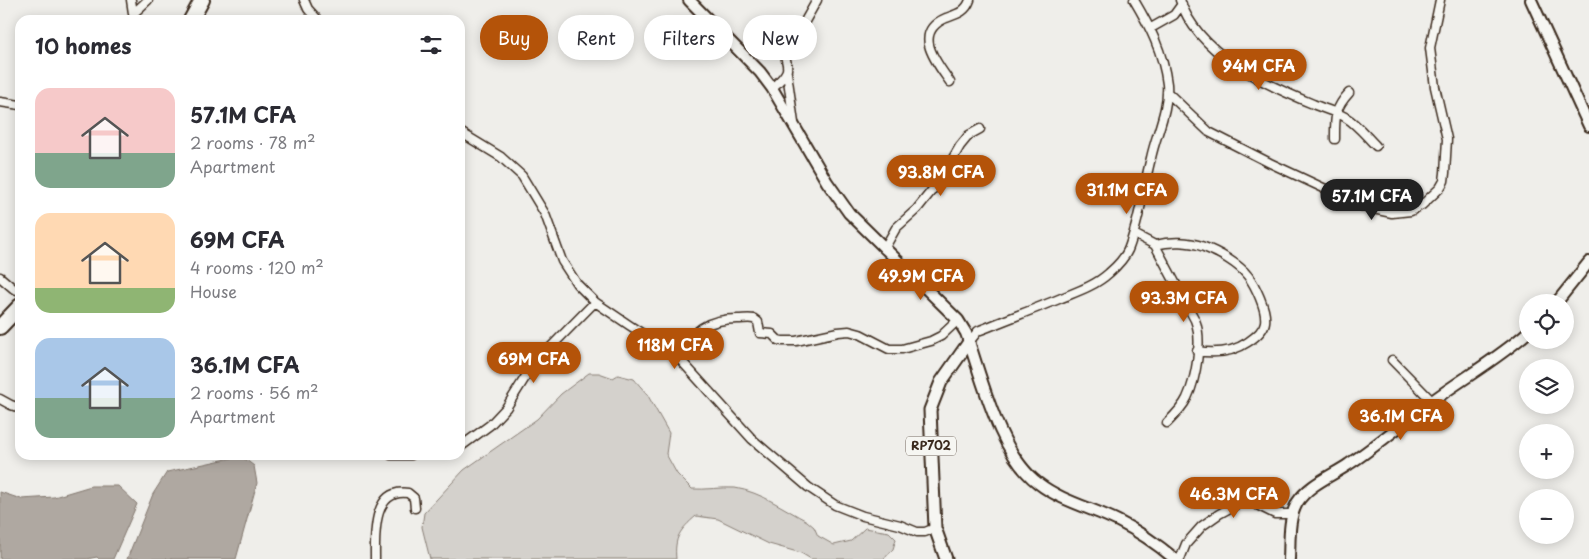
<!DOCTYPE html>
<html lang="en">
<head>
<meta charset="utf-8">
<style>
	:root { --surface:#fff; --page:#f2f2f3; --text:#2b2b33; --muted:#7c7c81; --accent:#b45309 }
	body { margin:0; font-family:"Playpen Sans",sans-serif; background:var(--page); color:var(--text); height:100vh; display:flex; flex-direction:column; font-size:19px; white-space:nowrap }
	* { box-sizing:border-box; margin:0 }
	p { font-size:16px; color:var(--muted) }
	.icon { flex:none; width:28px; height:28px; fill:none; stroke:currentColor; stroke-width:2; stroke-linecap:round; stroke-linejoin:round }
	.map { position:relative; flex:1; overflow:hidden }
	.side { position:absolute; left:15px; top:15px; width:450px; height:445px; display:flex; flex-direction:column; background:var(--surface); border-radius:15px; box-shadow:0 2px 12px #0003 }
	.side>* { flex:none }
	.guide { position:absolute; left:480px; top:15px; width:475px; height:45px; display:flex; gap:10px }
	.tools { position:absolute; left:1519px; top:294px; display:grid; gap:10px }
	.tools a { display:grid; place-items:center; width:55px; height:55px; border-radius:50%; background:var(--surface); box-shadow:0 2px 12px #0003; font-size:25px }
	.price { position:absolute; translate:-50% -42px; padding:0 11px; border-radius:18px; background:var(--accent); color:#fff; font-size:16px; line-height:32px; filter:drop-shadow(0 1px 2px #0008) }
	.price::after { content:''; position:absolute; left:50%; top:30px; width:15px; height:11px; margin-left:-8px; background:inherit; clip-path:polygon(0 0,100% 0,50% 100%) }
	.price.current { background:#222; color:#fff }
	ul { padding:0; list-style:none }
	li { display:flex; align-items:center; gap:15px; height:125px; padding:0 20px }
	li span { display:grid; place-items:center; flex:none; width:140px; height:100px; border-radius:15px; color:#555 }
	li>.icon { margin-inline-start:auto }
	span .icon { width:60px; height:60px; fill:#fffc; stroke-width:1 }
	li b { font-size:21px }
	h2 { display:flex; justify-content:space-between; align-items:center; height:60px; padding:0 20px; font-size:21px }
	.chip { padding:0 18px; border-radius:22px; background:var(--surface); box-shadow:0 2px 12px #0003; font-size:18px; line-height:45px }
	.chip.current { background:var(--accent); color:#fff }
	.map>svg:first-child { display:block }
</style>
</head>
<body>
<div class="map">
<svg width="1589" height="559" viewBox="0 0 1589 559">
	<rect width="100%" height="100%" fill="#efeeea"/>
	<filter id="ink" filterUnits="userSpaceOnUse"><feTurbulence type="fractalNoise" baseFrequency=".02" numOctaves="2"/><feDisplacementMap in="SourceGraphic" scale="10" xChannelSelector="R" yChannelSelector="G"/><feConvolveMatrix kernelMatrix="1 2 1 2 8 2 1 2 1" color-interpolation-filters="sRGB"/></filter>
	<g filter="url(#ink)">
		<!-- green -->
		<path fill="#d4d1cc" stroke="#887e75" d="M589,373H599L613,378L618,375L634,379L647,394L669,433L666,454L677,474L692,489C706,490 721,487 735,488C761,492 784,509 807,521L814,527L818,536L834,545L851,541L865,528L889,532L896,539L893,549L884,559H811L801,553L769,544L718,519L696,516C680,530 674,537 676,559H430L422,527L424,513L464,470L537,419L561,394Z"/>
		<!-- water -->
		<path fill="#afa8a1" stroke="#81766d" d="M241,456L254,466L257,483L236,559H127L153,494L167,472Z
			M91,486H118L137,504L113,559H99L97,557L87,559H0V492L21,499L54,497Z"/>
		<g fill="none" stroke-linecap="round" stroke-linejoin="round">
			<!-- street casing -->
			<g stroke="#3b2a1e" stroke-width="11">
				<path id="street" d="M131,0L134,20
					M304,0L308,9L318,20
					M1180,0C1198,54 1264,84 1313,104C1323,109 1335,111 1345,117C1357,124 1366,136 1376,146
					M134,13L148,0
					M1151,28L1174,15L1182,4
					M787,73L794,123
					M950,82C937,63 911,33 946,18C957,14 966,12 970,0
					M772,88C800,63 780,68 786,42L804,23L817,0
					M1167,92L1209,132L1270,163L1364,207L1392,213L1411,211L1422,205L1440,188L1444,181L1445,173L1447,139L1435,87L1430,48L1440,0
					M0,102L20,105
					M460,132L501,157L522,176L545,214L562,261L577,284L595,302L629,325L677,356L752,439L808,487L835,505L863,516L900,525L917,532H925L935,528
					M1335,139C1335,118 1334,109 1349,93
					M1134,234L1155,245L1195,320C1203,340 1196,379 1187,398C1183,407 1174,416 1167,423
					M1155,245C1170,241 1189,241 1204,247C1218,252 1239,264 1248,276C1255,285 1267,310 1265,322C1264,330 1254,338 1248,342C1232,353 1215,354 1197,351
					M884,249L896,228L917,209L941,179L960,146L969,135L980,129
					M0,277L14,289L20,291
					M969,342L978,331C1005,320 1032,310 1059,299C1076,292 1095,286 1109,273C1117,266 1124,259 1128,250C1140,220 1143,188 1151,158C1156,134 1169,109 1167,84C1163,52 1150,27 1134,0
					M677,356C694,330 706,319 738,319C743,319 749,318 754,319L758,322L760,333L772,334L778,340L782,341H796L838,332L849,331L860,334L889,349H902L931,341L941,336L958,320
					M1392,360L1432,401
					M0,399L11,405L20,408
					M460,447L490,425L506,408L533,365L595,302
					M391,455H411
					M375,559C375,536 372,488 408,493L414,498L415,508
					M1180,559L1186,544L1202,526L1219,514L1241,502H1251L1275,514H1293"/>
			</g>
			<!-- secondary casing -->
			<g stroke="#3b2a1e" stroke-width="14">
				<path id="secondary" d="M689,0L760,72L772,88L827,182L849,213L958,320L966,333C982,378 999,454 1038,483C1061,501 1092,508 1118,521C1138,531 1157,544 1175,559
					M1531,0L1589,126
					M1557,302L1589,262
					M1289,559C1290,541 1288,519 1297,503C1309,484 1332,476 1349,464C1378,445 1404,422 1431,402C1463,378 1498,359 1528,332"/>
			</g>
			<!-- primary casing -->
			<g stroke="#3b2a1e" stroke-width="15">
				<path id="primary" d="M946,559L935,528L930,410L941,382L969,342"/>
			</g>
			<!-- highway casing -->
			<g stroke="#3b2a1e" stroke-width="18">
				<path id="highway" d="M191,20L202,0
					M0,327L20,306"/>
			</g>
			<!-- street -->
			<use href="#street" stroke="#f6f6f2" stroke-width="8"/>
			<!-- secondary -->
			<use href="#secondary" stroke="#f6f6f2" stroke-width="10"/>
			<!-- primary -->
			<use href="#primary" stroke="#f6f6f2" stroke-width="11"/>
			<!-- highway -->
			<use href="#highway" stroke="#f6f6f2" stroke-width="14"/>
		</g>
	</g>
	<g text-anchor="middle" stroke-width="4.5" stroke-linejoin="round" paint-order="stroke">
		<!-- shield labels -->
		<rect fill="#f6f6f2" stroke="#73675e" stroke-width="1" x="906" y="436.5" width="50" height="19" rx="4"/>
		<g font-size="12" font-weight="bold" fill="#3b2a1e">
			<text x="931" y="450">RP702</text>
		</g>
	</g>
</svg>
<div class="tools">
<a><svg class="icon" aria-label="locate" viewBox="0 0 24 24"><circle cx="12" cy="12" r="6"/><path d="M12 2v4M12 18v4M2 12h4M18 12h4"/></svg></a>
<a><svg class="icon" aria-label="layers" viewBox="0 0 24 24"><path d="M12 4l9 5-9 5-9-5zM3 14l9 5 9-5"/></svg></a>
<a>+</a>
<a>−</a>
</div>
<b class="price" style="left:1259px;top:91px">94M CFA</b>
<b class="price" style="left:941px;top:197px">93.8M CFA</b>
<b class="price" style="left:1127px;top:215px">31.1M CFA</b>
<b class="price current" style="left:1372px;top:221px">57.1M CFA</b>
<b class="price" style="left:921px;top:301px">49.9M CFA</b>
<b class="price" style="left:1184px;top:323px">93.3M CFA</b>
<b class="price" style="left:675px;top:370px">118M CFA</b>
<b class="price" style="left:534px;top:384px">69M CFA</b>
<b class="price" style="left:1401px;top:441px">36.1M CFA</b>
<b class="price" style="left:1234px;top:519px">46.3M CFA</b>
<div class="guide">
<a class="chip current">Buy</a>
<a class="chip">Rent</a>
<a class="chip">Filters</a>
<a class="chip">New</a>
</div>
<section class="side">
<h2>10 homes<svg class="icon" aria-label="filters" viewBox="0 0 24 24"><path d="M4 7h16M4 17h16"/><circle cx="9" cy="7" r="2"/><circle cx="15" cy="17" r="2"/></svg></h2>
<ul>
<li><span style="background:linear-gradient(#f6c9c9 65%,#7fa58c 0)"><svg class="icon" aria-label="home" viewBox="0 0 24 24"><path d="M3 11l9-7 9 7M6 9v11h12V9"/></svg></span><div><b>57.1M CFA</b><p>2 rooms · 78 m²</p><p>Apartment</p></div></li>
<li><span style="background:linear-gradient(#ffd9b3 75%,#8fb573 0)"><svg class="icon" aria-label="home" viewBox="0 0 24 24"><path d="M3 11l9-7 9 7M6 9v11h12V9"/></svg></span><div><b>69M CFA</b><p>4 rooms · 120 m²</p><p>House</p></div></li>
<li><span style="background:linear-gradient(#a9c7e8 60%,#7fa58c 0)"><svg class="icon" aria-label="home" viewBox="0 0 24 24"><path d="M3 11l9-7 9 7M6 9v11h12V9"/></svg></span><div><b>36.1M CFA</b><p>2 rooms · 56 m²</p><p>Apartment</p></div></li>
</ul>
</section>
</div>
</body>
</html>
